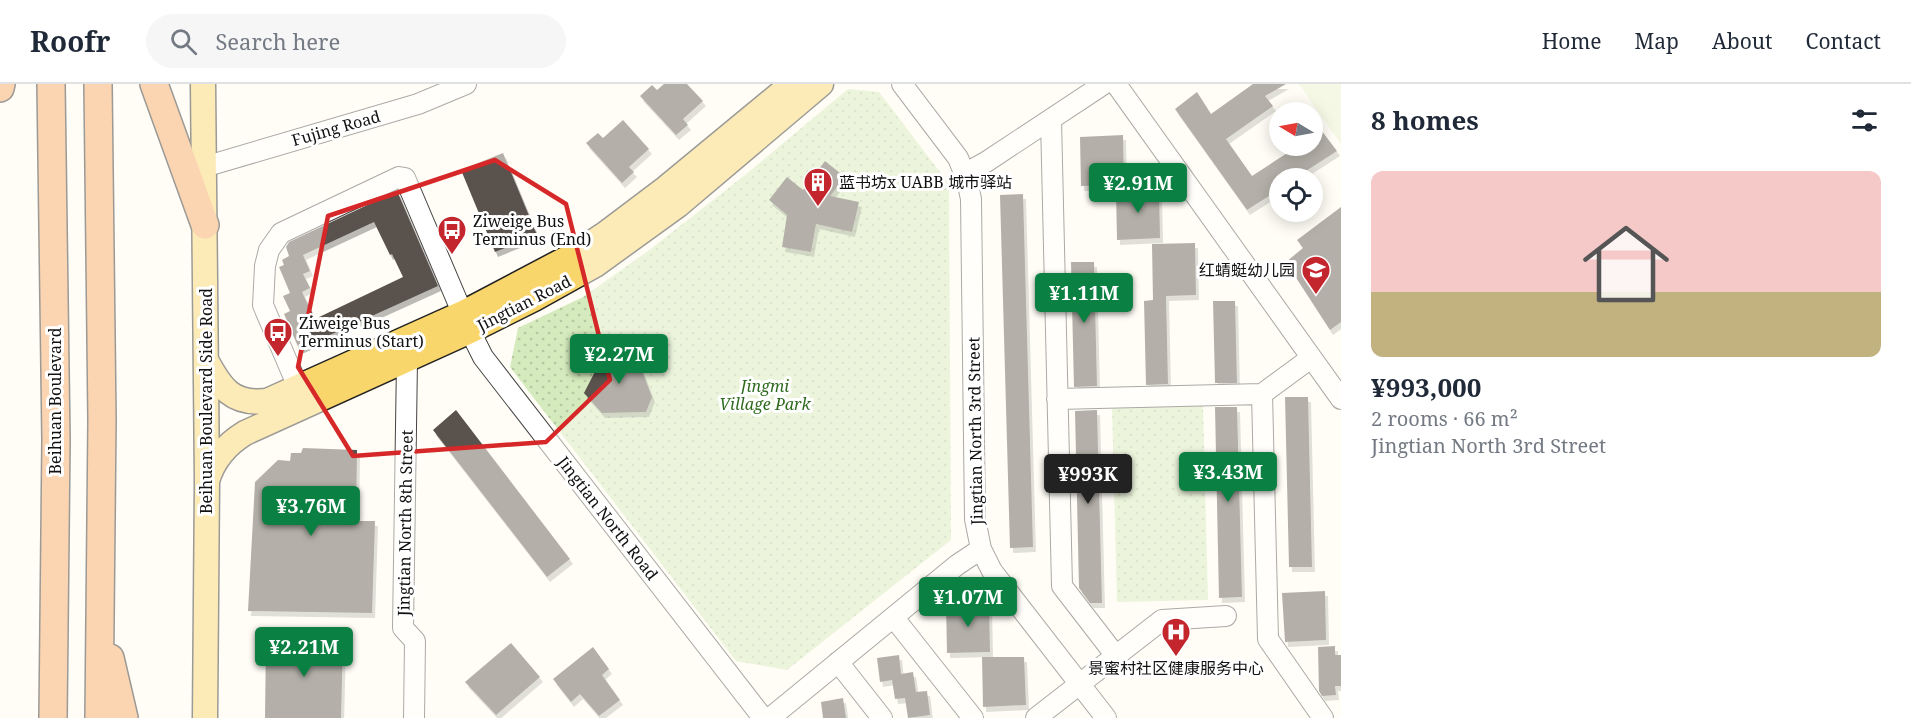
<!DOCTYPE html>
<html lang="en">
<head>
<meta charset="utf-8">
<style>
	:root { --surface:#fff; --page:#f6f6f7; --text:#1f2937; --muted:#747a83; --line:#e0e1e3; --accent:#0b8043 }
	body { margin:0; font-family:"Noto Serif","Noto Sans SC",serif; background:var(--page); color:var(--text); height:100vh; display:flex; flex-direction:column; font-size:22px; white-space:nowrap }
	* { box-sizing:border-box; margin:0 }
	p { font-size:20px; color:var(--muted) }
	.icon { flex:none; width:33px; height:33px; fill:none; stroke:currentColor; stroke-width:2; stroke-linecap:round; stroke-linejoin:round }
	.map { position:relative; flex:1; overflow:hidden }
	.panel { display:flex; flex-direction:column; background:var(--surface); width:570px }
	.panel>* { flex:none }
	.needle { width:39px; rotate:280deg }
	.buttons { position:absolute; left:1269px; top:18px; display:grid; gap:12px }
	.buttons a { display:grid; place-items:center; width:54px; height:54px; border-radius:50%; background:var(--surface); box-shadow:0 3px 15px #0003; font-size:30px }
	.price { position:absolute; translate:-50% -51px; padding:0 14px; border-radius:6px; background:var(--accent); color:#fff; font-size:20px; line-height:39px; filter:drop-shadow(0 2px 3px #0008) }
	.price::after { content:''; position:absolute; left:50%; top:36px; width:18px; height:14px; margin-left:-9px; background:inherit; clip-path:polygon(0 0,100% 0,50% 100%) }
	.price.current { background:#222; color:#fff }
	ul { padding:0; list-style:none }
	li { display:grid; align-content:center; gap:12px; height:318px; padding:0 30px }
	li span { display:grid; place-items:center; height:186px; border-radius:12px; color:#555 }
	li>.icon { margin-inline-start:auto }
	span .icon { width:108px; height:108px; fill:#fffc; stroke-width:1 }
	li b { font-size:26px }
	h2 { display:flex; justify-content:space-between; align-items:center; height:72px; padding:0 30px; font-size:26px }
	header { display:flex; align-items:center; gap:36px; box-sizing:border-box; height:84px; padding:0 30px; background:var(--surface); border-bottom:2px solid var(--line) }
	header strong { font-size:28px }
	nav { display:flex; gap:33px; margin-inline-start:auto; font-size:21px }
	.search { width:420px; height:54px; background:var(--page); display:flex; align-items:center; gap:15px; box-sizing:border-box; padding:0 21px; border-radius:33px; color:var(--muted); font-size:22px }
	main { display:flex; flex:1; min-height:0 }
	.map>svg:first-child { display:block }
</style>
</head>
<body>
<header>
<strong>Roofr</strong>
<div class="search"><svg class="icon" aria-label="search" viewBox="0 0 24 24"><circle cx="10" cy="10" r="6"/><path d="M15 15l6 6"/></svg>Search here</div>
<nav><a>Home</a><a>Map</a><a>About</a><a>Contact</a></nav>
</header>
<main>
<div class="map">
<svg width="1341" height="634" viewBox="0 0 1341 634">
	<defs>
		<pattern id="park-dots" width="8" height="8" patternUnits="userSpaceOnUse" patternTransform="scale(1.5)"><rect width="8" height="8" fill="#d5ebbd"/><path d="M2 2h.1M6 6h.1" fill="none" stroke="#b6c8a1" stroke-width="1.8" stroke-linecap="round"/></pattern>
		<filter id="shadow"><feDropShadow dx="3" dy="5" stdDeviation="0" flood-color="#0004"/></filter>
	</defs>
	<rect width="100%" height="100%" fill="#fffdf5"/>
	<!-- park -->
	<path fill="url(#park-dots)" d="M848,5L879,8L949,100L951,456L787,586L736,577L510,283L518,244L583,213L648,167L745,91Z
		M1203,320L1208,516L1117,518L1112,322Z"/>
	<!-- pitch -->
	<path fill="#e6f2cf" d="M1299,0H1341V60Z"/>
	<!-- building -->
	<path fill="#5a524d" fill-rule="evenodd" filter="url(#shadow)" d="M664,0H687L703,17L683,35L688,41L676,51L640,12L652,1L657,6Z
		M1253,0H1286L1265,12L1273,22L1226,55L1252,92L1298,62H1312V34L1337,67L1295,94H1280V105L1247,126L1175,25L1197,8L1211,30Z
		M623,36L649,65L629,83L634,88L622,99L586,59L598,49L603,54Z
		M1123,51L1124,101L1081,102L1080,53Z
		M503,69L537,151L495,168L461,86Z
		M825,77L845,93L830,112L859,118L852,148L816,140L811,168L782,163L787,131L769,116L787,93L803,106Z
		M1159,105L1160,154L1117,156L1116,106Z
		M397,107L438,202L299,265L284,230L290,227L283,212L290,209L279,183L284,181L282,176L289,172L286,163L289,158ZM374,138L390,171L392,170L403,193L315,235L302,208L310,204L303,190L310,187L303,171Z
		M1023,110L1033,463L1010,464L1000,111Z
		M1341,123V238L1330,246L1286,178L1303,164L1297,156Z
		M1195,159L1196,211L1166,212L1168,300L1146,301L1144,217L1153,216L1152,160Z
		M1071,178H1094L1097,302L1074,303Z
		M1213,217H1235L1237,299H1215Z
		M606,266L637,274L652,313L646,328L602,329L584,309Z
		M1285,313H1308L1312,483H1289Z
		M1215,323H1237L1242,513L1219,514Z
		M456,326L570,475L547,493L433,346Z
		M1097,326L1102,519H1090L1079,504L1075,327Z
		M303,364L357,366L356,437H375L372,529L248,527L255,398L278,376L290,377L291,369H301Z
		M1325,507L1326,556L1285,558L1282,509Z
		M946,519H989L990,568L947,569Z
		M266,554L343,556L341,634H265Z
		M511,559L540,593L496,631L465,598Z
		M1335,562V571H1341V602H1335L1336,611L1322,612L1319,607L1318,563Z
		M593,563L609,585L602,591L620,616L599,632L580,610L571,618L553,595Z
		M899,571L901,590L913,588L916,608L927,607L930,631L908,634L905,614L895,615L892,596L880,598L877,574Z
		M982,573H1024L1026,621L983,623Z
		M843,614L846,634H823L821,618Z"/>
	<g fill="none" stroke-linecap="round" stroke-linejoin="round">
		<!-- minor casing -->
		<g stroke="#444" stroke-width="22">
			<path id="minor" d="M902,0L958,74L967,96L971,115L975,435L981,465L992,487L1106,634
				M1116,0L1341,315
				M1051,36L1062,502L1116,572
				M204,83L418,20L466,0
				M964,90L986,78L1104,0
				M407,276L403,544L415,557L414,634
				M1262,310L1311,274
				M1057,315L1262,310L1268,555L1323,634
				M304,317L263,221L265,182L269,166L281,149L399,93L405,94L470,247L483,273L763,634
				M894,534L973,634
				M838,578L882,634
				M770,634L957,481L981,465
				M1036,634L1162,536L1226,532"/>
		</g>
		<!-- major casing -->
		<g stroke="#222" stroke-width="27">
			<path id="major" d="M203,0L207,397L205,634
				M206,276C221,304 232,321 267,317L463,229L573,171L605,150L666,104L792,0
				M207,397C213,376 227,360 245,349L470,247L534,215L595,181L678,121L821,0"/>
		</g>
		<!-- highway casing -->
		<g stroke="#222" stroke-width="30">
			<path id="highway" d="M51,0L56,356L53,634
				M98,0L102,336L99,634
				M154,0L205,141
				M0,4L1,0
				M110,574L124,634"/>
		</g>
		<!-- minor -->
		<use href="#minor" stroke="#fff" stroke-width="20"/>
		<!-- major -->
		<use href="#major" stroke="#f9d66b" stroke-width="24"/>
		<!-- highway -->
		<use href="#highway" stroke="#f5a25d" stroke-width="27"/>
	</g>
	<!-- marked area -->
	<path d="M0 0H1341V634H0ZM495,76L566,120L610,296L546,358L353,372L298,283L328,132Z" fill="#fffdf5" fill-opacity=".55" fill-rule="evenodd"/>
	<path fill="none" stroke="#d62828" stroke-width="4.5" stroke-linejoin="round" d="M495,76L566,120L610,296L546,358L353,372L298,283L328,132Z"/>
	<!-- icons -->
	<defs>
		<g id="building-pin" transform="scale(1.5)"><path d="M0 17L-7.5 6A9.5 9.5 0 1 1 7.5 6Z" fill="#c4262e" stroke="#fff"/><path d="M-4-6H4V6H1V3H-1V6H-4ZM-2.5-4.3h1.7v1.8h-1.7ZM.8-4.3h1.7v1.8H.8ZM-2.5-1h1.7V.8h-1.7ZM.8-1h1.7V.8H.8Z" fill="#fff"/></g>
		<g id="bus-pin" transform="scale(1.5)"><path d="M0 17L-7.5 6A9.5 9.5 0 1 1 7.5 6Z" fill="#c4262e" stroke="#fff"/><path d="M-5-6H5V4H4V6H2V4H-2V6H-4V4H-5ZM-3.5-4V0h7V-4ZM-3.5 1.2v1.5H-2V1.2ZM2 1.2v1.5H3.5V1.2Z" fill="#fff"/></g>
		<g id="school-pin" transform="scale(1.5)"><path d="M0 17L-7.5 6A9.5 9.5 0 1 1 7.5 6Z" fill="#c4262e" stroke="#fff"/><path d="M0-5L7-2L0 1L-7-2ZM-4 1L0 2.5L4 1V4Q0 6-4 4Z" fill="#fff"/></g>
		<g id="hospital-pin" transform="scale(1.5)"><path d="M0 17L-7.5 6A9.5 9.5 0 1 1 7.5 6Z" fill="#c4262e" stroke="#fff"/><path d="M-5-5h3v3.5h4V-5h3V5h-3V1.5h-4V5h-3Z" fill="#fff"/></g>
	</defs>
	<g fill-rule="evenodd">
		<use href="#building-pin" x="818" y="98"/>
		<use href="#bus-pin" x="452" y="146"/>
		<use href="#school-pin" x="1316" y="186"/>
		<use href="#bus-pin" x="278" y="248"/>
		<use href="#hospital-pin" x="1176" y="548"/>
	</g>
	<g text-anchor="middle" stroke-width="6" stroke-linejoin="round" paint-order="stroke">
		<!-- street labels -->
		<g font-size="16" fill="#111" stroke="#fff">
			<text transform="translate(336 44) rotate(-16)" y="6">Fujing Road</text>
			<text transform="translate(524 219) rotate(-27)" y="6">Jingtian Road</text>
			<text transform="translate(55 317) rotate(-90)" y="6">Beihuan Boulevard</text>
			<text transform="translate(206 317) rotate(-90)" y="6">Beihuan Boulevard Side Road</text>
			<text transform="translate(975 347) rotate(-91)" y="6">Jingtian North 3rd Street</text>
			<text transform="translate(608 434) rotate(52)" y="6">Jingtian North Road</text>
			<text transform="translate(405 439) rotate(-89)" y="6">Jingtian North 8th Street</text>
		</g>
		<!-- poi labels -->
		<g font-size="16" fill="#111" stroke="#fff" text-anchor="start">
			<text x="839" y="104">蓝书坊x UABB 城市驿站</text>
			<text x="473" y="143">Ziweige Bus<tspan x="473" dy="18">Terminus (End)</tspan></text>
			<text x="1295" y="192" text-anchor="end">红蜻蜓幼儿园</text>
			<text x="299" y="245">Ziweige Bus<tspan x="299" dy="18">Terminus (Start)</tspan></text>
			<text x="1176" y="590" text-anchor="middle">景蜜村社区健康服务中心</text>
		</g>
		<!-- park labels -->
		<g font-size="16" font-style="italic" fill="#2f6b1f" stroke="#fff">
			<text x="765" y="308">Jingmi<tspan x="765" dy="18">Village Park</tspan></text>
		</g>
	</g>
</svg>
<div class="buttons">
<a><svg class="needle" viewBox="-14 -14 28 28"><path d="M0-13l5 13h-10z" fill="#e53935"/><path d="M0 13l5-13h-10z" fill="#747a83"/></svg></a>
<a><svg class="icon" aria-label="locate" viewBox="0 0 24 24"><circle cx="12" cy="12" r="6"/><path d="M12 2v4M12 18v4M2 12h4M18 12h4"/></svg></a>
</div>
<b class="price" style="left:1138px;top:130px">¥2.91M</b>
<b class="price" style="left:1084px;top:240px">¥1.11M</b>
<b class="price" style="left:619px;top:301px">¥2.27M</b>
<b class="price" style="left:1228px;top:419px">¥3.43M</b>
<b class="price current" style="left:1088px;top:421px">¥993K</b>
<b class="price" style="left:311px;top:453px">¥3.76M</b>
<b class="price" style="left:968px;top:544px">¥1.07M</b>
<b class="price" style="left:304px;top:594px">¥2.21M</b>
</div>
<section class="panel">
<h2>8 homes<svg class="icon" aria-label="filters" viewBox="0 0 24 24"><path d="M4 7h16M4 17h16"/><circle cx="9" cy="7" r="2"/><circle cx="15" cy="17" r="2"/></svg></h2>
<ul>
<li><span style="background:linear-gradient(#f6c9c9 65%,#c2b280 0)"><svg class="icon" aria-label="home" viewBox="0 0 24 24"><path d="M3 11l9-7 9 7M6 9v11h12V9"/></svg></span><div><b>¥993,000</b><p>2 rooms · 66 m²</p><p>Jingtian North 3rd Street</p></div></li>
</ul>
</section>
</main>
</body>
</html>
